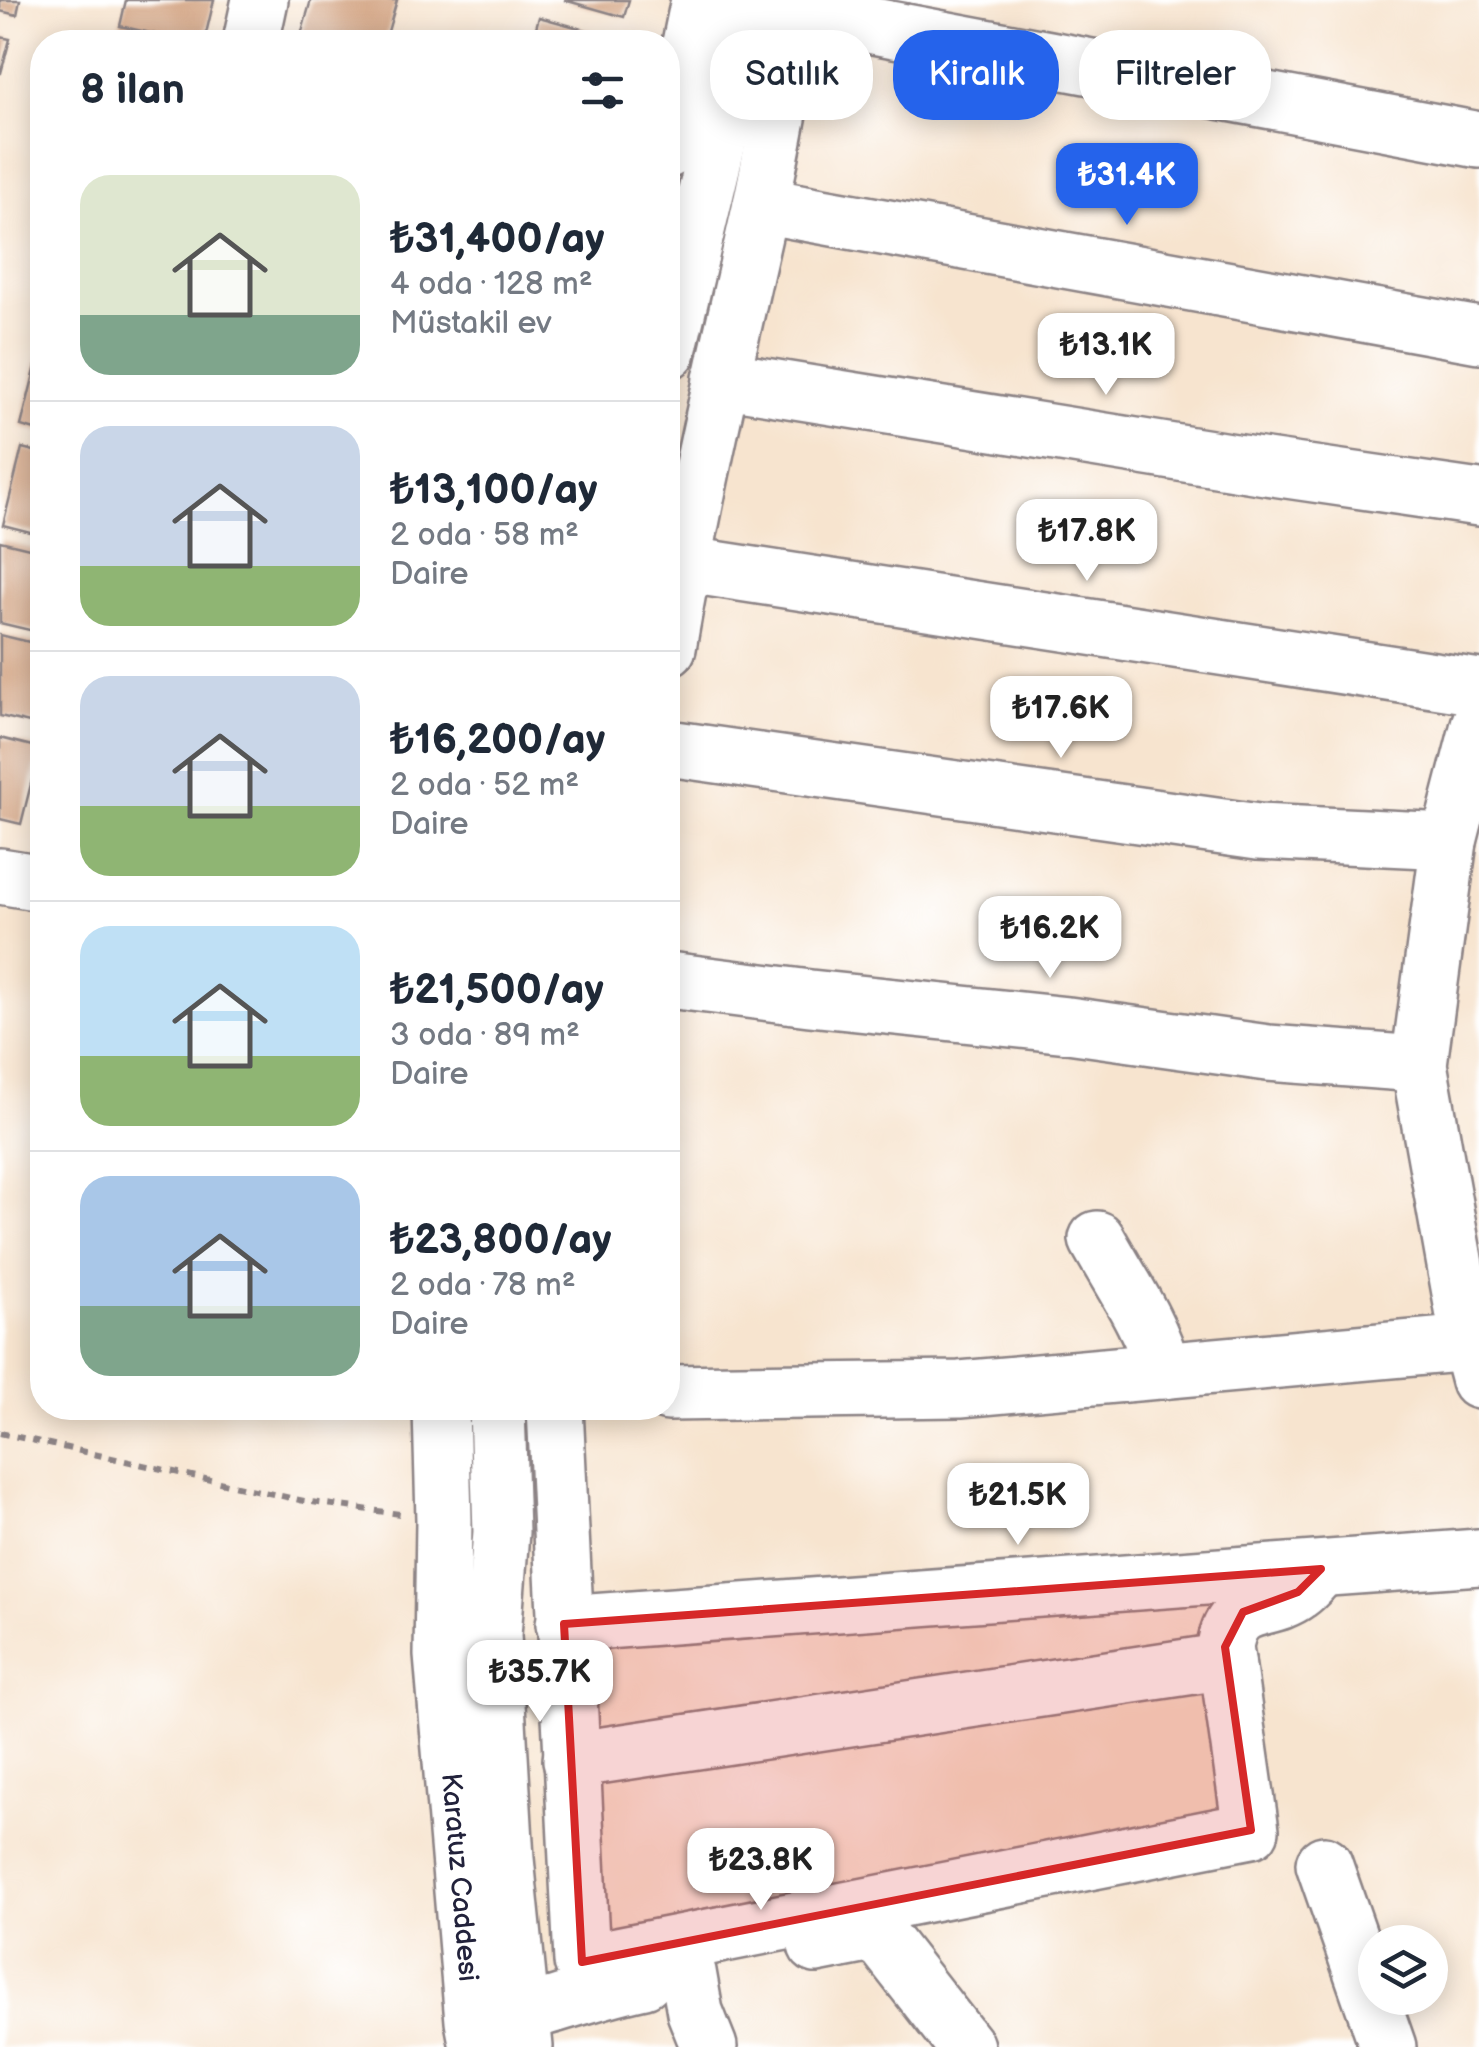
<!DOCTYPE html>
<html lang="tr">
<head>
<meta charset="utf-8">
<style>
	:root { --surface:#fff; --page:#f2f2f3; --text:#1f2937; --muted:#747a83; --line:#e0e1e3; --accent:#2563eb }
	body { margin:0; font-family:"Balsamiq Sans",sans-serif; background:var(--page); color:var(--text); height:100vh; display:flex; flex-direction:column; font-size:38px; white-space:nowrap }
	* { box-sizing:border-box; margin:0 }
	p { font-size:32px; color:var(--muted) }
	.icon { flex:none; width:55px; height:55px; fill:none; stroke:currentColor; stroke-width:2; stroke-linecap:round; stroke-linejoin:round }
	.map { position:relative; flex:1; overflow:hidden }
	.side { position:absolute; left:30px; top:30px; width:650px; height:1390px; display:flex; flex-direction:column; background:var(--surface); border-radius:40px; box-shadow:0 5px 25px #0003 }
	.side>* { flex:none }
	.hud { position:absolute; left:710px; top:30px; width:618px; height:90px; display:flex; gap:20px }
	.tools { position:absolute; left:1358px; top:1925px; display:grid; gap:20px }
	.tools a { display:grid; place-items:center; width:90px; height:90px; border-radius:50%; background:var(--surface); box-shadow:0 5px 25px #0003; font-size:50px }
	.price { position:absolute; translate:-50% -85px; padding:0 22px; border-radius:20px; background:#fff; color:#222; font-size:32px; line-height:65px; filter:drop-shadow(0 2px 5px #0008) }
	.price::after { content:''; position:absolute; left:50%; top:60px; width:30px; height:22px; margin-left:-15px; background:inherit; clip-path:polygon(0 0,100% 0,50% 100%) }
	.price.current { background:var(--accent); color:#fff }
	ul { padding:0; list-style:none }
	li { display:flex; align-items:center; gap:30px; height:250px; padding:0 50px }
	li+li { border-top:2px solid var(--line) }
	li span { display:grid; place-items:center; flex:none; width:280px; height:200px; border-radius:30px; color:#555 }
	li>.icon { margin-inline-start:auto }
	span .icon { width:120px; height:120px; fill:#fffc; stroke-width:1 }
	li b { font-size:42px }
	h2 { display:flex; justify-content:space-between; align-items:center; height:120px; padding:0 50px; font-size:42px }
	.pill { padding:0 35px; border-radius:40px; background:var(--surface); box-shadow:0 5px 25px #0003; font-size:35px; line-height:90px }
	.pill.current { background:var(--accent); color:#fff }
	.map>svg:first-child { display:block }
</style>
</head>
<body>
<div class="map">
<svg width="1479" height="2047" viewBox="0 0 1479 2047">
	<rect width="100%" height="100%" fill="#fff"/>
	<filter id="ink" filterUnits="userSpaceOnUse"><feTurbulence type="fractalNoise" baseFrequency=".01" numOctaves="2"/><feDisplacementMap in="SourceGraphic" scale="20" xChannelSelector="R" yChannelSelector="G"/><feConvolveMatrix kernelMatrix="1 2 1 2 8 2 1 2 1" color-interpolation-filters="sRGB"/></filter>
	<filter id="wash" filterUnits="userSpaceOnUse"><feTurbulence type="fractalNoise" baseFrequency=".0048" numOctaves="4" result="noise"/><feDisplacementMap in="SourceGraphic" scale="40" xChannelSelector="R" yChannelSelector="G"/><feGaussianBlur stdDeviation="2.25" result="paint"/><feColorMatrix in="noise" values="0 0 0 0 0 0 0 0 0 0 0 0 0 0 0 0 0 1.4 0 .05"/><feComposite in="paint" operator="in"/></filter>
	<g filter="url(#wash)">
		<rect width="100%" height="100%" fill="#f7e4cf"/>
		<g id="blocks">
			<!-- building -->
			<path fill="#d09f7c" d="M0,0H20L17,15L0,11Z
				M126,0H214L204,42H190L120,26Z
				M311,0H397L385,42H299Z
				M564,0H629L624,17Z
				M539,17L619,39L618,42H532Z
				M0,37L10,39L1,73H0Z
				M41,346H42V432L21,426Z
				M22,448L42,453V535L3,525Z
				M0,541L42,551V633L0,623Z
				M0,635L42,645V726L0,716Z
				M0,738L40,748L21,824L0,819Z"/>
		</g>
	</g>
	<g filter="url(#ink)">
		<use href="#blocks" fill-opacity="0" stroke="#8c8385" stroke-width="2.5"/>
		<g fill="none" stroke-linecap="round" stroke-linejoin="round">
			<!-- minor casing -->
			<g stroke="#8c8385" stroke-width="60">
				<g id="minor">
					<path d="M799,12L1479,140"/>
					<path d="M251,42L260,0"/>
					<path d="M668,150L699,0"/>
					<path d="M761,205L1479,335"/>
					<path d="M668,351L752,0"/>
					<path d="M721,379L1266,467L1479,498"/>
					<path d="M682,564L1479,687"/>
					<path d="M668,648C693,500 727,355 760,209C775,140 786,69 802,0"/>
					<path d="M1479,725L1449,841L1419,1064L1469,1343L1479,1381"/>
					<path d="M668,748L1258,832L1449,841"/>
					<path d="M0,876L42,883"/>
					<path d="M668,980L810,998L1068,1025L1268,1053L1419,1064"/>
					<path d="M1097,1239C1120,1281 1151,1324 1163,1371"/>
					<path d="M668,1393L960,1389L1469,1343"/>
					<path id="s1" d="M441,1408L444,1520L442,1655L473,2021L478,2047"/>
					<path d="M497,1408L501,1532L493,1635L506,1859L525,2047"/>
					<path d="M555,1408L582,1962L1251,1830L1225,1647C1232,1597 1267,1615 1298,1592C1307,1586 1314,1576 1321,1569"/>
					<path d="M564,1624L1479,1557"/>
					<path d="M571,1760L1227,1661"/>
					<path d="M1324,1864L1388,2047"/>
					<path d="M816,1945L877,1933L966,2047"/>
					<path d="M688,1972L695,2012L709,2047"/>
					<path d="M485,2020C540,2013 590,1991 644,1980"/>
				</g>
			</g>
			<!-- path -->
			<path stroke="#8c8385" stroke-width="6" stroke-dasharray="8 8" stroke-linecap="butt" d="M0,1433L304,1501L400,1514"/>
			<!-- minor -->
			<use href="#minor" stroke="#fff" stroke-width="55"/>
		</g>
	</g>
	<!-- marked area -->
	<path fill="#d62828" fill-opacity="0.2" stroke="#d62828" stroke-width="8" stroke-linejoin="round" d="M1321,1569L1298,1592L1243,1612L1225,1647L1251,1830L582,1962L564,1624Z"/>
	<g text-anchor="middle" stroke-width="8" stroke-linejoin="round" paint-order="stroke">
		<!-- street labels -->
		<g font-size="28" fill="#22223b" stroke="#fff">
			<text dy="10" stroke="none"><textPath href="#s1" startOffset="470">Karatuz Caddesi</textPath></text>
		</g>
	</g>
</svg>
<div class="tools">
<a><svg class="icon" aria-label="layers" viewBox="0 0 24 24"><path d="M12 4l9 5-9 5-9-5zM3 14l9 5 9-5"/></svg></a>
</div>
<b class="price current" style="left:1127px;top:228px">₺31.4K</b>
<b class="price" style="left:1106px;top:398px">₺13.1K</b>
<b class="price" style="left:1087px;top:584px">₺17.8K</b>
<b class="price" style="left:1061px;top:761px">₺17.6K</b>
<b class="price" style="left:1050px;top:981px">₺16.2K</b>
<b class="price" style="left:1018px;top:1548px">₺21.5K</b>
<b class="price" style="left:540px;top:1725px">₺35.7K</b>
<b class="price" style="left:761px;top:1913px">₺23.8K</b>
<div class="hud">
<a class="pill">Satılık</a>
<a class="pill current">Kiralık</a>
<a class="pill">Filtreler</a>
</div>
<section class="side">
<h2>8 ilan<svg class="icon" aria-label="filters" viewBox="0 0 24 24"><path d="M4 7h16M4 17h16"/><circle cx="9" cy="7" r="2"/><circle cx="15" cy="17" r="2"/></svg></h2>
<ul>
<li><span style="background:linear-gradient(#dfe7d0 70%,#7fa58c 0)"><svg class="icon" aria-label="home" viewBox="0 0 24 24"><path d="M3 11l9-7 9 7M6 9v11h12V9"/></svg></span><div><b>₺31,400/ay</b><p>4 oda · 128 m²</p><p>Müstakil ev</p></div></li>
<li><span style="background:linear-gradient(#c9d6e8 70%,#8fb573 0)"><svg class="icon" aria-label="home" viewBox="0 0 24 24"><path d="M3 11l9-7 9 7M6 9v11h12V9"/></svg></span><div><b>₺13,100/ay</b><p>2 oda · 58 m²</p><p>Daire</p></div></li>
<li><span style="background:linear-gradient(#c9d6e8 65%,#8fb573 0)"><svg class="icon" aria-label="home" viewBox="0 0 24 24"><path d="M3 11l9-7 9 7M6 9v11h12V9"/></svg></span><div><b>₺16,200/ay</b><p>2 oda · 52 m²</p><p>Daire</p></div></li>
<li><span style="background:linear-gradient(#bfe0f5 65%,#8fb573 0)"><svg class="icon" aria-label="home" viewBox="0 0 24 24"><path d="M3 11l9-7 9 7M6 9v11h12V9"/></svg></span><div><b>₺21,500/ay</b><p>3 oda · 89 m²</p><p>Daire</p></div></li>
<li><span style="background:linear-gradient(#a9c7e8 65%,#7fa58c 0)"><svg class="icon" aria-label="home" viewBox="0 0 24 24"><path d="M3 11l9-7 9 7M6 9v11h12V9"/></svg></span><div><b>₺23,800/ay</b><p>2 oda · 78 m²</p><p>Daire</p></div></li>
</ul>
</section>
</div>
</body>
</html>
